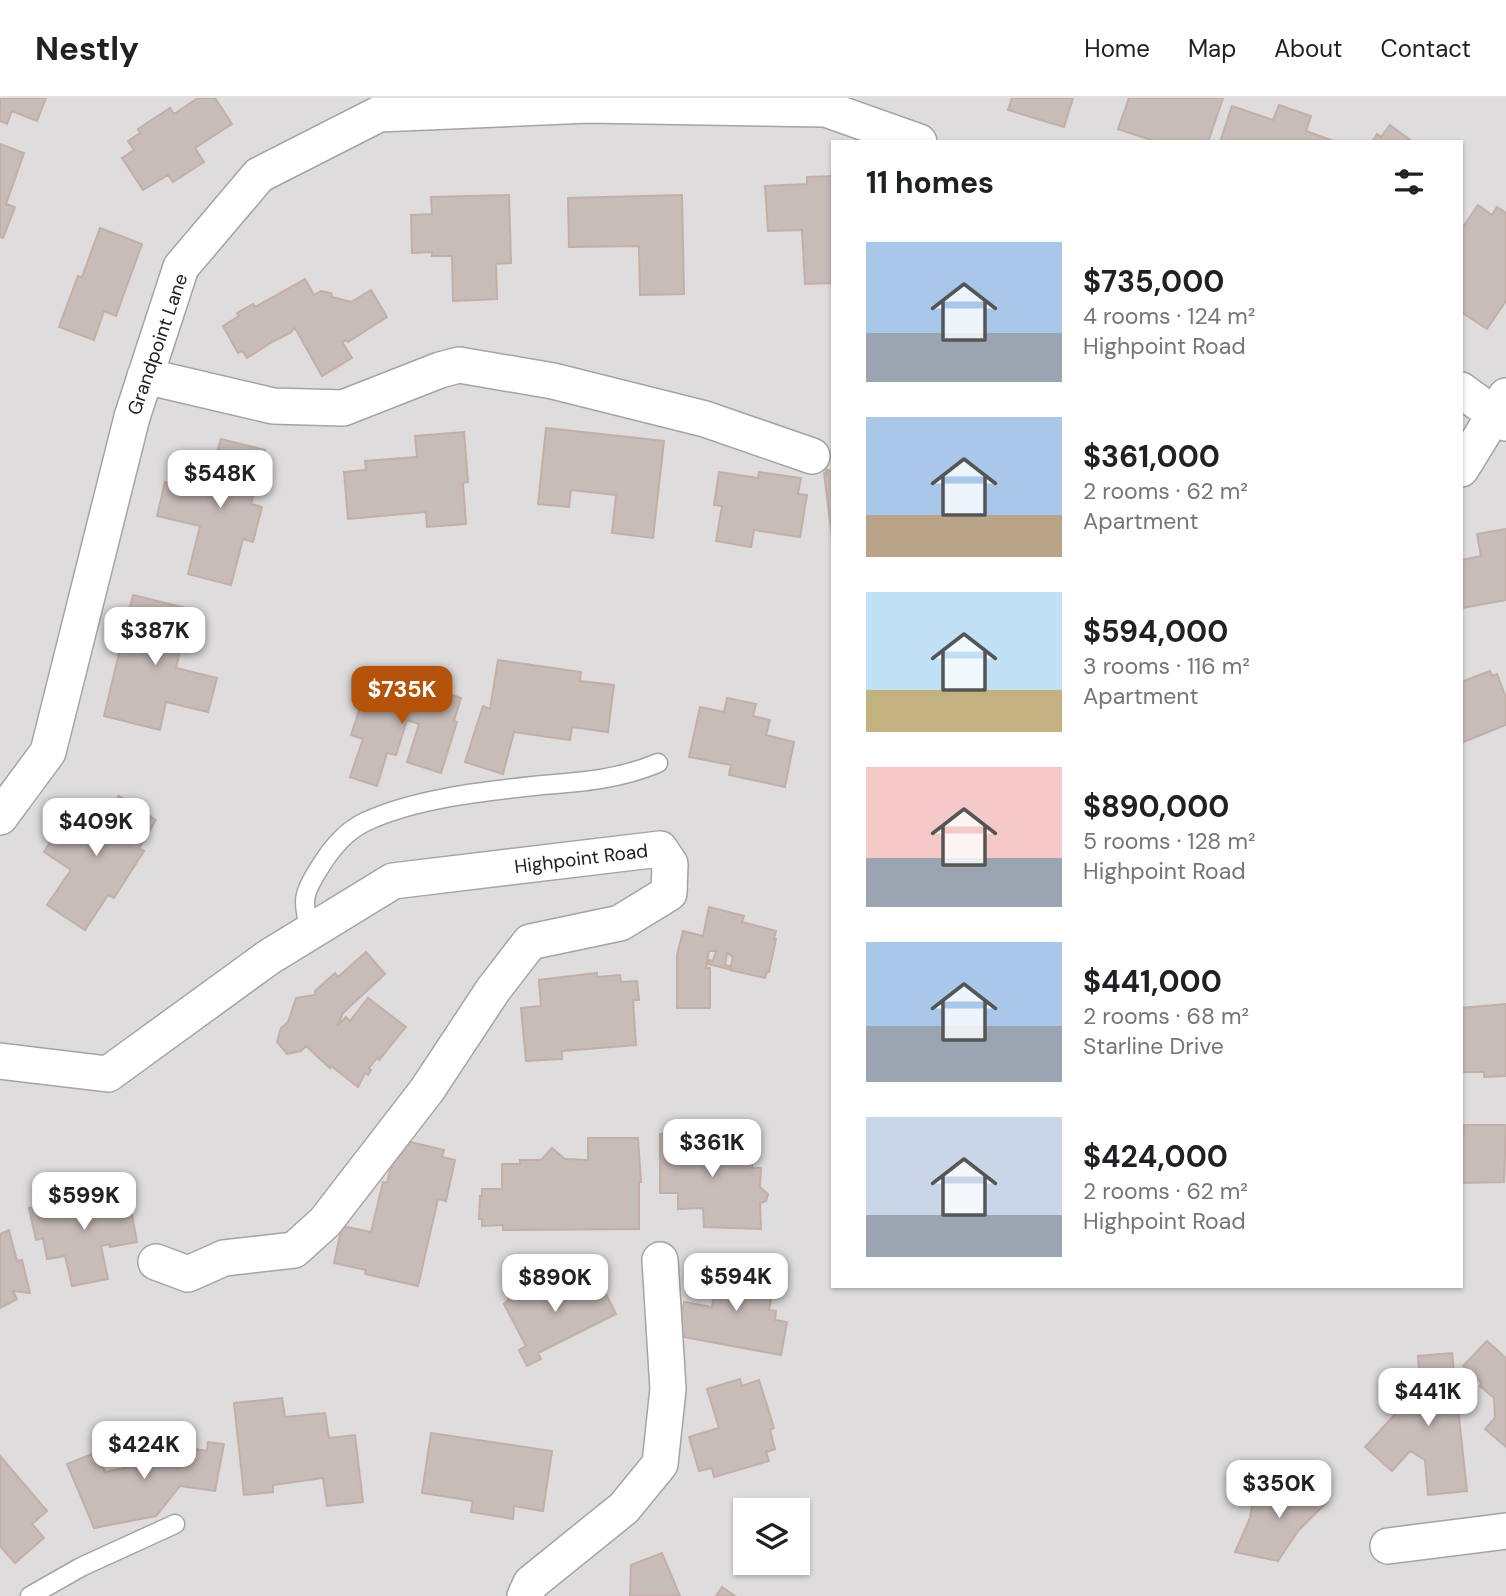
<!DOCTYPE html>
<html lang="en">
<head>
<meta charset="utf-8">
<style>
	:root { --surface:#fff; --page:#f2f2f2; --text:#202124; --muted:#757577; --line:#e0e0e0; --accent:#b45309 }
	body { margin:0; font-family:"DM Sans",sans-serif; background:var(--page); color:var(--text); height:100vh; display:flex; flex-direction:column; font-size:26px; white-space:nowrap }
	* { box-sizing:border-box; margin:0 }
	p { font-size:23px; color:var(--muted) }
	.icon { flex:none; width:38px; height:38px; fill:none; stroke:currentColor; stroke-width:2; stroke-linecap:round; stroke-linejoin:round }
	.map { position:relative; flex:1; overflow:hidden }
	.panel { position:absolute; left:831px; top:42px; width:632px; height:1148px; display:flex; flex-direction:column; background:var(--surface); border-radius:0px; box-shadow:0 2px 5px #0004 }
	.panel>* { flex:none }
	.buttons { position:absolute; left:733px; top:1400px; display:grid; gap:14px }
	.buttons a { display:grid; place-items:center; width:77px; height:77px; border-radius:0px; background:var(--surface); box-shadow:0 2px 5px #0004; font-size:35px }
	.price { position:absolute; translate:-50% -60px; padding:0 16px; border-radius:14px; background:#fff; color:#222; font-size:23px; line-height:46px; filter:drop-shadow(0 2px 4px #0008) }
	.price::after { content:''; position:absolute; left:50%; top:42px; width:21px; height:16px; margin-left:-10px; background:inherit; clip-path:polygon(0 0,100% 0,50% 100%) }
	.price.active { background:var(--accent); color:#fff }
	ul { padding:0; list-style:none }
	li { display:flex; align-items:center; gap:21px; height:175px; padding:0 35px }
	li span { display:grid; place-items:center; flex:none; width:196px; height:140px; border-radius:0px; color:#555 }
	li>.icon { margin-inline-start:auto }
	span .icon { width:84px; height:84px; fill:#fffc; stroke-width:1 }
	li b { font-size:30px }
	h2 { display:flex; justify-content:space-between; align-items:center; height:84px; padding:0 35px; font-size:30px }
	header { display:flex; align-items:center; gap:42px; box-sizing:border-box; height:98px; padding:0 35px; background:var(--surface); border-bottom:2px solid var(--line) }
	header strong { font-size:33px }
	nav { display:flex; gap:38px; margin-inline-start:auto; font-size:24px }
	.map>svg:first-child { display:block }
</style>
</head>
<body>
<header>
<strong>Nestly</strong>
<nav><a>Home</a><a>Map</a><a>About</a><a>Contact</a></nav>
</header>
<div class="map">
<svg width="1506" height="1498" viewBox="0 0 1506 1498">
	<rect width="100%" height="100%" fill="#f0ebe6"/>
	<!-- residential -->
	<path fill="#dedcdd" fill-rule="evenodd" d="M0,0H1506V1498H0ZM833,44H1461V1188H833ZM746,1412H798V1465H746Z"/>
	<!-- building -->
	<path fill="#c8bcb9" stroke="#c3afa7" stroke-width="2" d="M0,0H46L37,23L12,13L7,26L0,23Z
		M198,0H215L232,26L195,50L204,64L173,84L168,77L143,92L122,60L134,52L128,43L140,35L138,31L170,10L174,16Z
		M1012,0H1073L1064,29L1008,12Z
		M1129,0H1223L1208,44H1157L1118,31Z
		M1279,7L1311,18L1306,33L1336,44H1220L1232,8L1273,22Z
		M1390,27L1413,44H1372L1377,36L1381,39Z
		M0,46L24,55L6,106L15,109L3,140L0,139Z
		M833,78V185L805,186L802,132L768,133L765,88L807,86V79Z
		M509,97L511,165L496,166L497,201L453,203L452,158H432V154L412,155L411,117L432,116L431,99Z
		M682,97L684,196L640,197L639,148L569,149L568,100Z
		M1478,107L1492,117L1497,109L1506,115V203L1487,231L1461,214V132Z
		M100,130L142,146L116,218L104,213L94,242L59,229L78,178L82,179Z
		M305,181L314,197L321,193L331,195L332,199L351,204L371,192L387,219L348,244L346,242L342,244L352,260L322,278L295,230L290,235L272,244L247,260L242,253L238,255L223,228L239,218L237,215L253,206L255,209Z
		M546,330L664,343L653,440L612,435L616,397L571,392L569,409L538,406Z
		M464,334L468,384L463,385L466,426L427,429L426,414L348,421L344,374L366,372L365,363L417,359L415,338Z
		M221,341L265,352L263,361L267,362L263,380L258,379L251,406L262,409L253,444L243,441L231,487L188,476L200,428L157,418L165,384L208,394L210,387H207Z
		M825,371L833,374V447L824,375L827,376Z
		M719,374L758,380L759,374L801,380L798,396L807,397L800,439L754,432L751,449L716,443L722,408L714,407Z
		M1506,431V502L1462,510L1461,462L1481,458L1477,436Z
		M133,497L190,511L176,570L217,580L208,614L166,604L160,632L104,618Z
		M498,562L581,574L580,583L614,587L608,634L572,629L570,642L514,634L503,676L465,664L483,608L490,611Z
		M1490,573L1492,578L1497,576L1506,600V627L1461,645V584Z
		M371,576L408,588L409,584L461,600L454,623L457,624L441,675L407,664L419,626L407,622L396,657L387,655L377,688L350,679L363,641L351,637Z
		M727,600L756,606L753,618L770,622L766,637L794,644L785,689L729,677L731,667L689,659L700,609L724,614Z
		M119,698L156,722L139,750L144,753L114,800L108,797L85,832L47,807L71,772L44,754L74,707L101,726Z
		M709,809L744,818L742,824L776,833L774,841H776L769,874H767L765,880L730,872L733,859L727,855L725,867L729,868L728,871L708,866L709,862L713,863L716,853H709L706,870H710V910H677V857L683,833L703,838Z
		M366,854L385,876L343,915L338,927L346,919L350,923L368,900L406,929L379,962L377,960L369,970L371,972L368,977L365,975L358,989L331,968L330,970L306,948L301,953L287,956L277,944L281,930L288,924L296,900L315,897V893L335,875L338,879Z
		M597,875V879L620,877L621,884L637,883L639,902H633L636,947L562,953V961L526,963L521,910L541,908L539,882Z
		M1506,906V978L1484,979V974H1461V910Z
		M1464,1027H1506L1504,1084L1461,1085V1036H1464Z
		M690,1034L713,1036L716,1039V1047H752V1070H761L760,1089L768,1096L766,1103L760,1105L761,1131L704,1129L703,1110L678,1111V1095H660V1036Z
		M588,1040H638L641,1084H639V1131L503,1132V1127L482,1128V1121H479L480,1098H482V1091H502V1066H520V1062H541L552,1050L565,1061L588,1062Z
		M398,1041L444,1052L442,1059L455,1062L446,1103L438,1101L418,1188L365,1176L366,1172L334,1165L342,1128L371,1134L383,1084L387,1085Z
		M118,1092L122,1108L130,1106L137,1144L110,1149V1146L101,1148L108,1181L72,1188L65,1158L47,1161L43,1140L36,1142L29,1110Z
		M9,1132L17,1163L22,1162L30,1195L13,1193L17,1201L0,1210V1136Z
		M720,1163L768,1172L764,1200L771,1201L769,1212L776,1213L775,1222L787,1224L781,1257L678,1238L684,1204L712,1209Z
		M598,1180L616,1216L538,1255L541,1261L527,1268L519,1252L526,1248L504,1206L526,1184L549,1182L557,1194L561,1192L564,1198Z
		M1487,1243L1506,1260V1349L1485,1331L1495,1320L1494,1300L1480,1288L1482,1285L1463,1268Z
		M1452,1255L1467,1393L1428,1397L1425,1362L1410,1353L1392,1373L1365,1349L1409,1301L1407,1297L1410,1286L1420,1282L1418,1258Z
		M740,1281L742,1288L759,1282L774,1330L770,1332L775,1351L766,1354L769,1363L714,1379L712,1370L699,1373L689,1339L719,1330L707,1291Z
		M282,1300L285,1319L325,1315L329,1340L355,1337L363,1404L327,1408L323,1380L273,1387V1394L244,1397L234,1305Z
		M168,1331L190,1350L207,1353L208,1344L224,1346L215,1393L180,1388L156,1418L94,1430L67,1366L97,1354L105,1374L139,1367Z
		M431,1335L552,1353L543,1413L514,1408L513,1421L471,1414L473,1403L422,1395Z
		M0,1358L47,1413L32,1426L44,1440L15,1465L0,1448Z
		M1293,1377L1327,1404L1298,1433L1278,1463L1235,1454L1250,1420L1252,1408L1261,1404Z
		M662,1455L680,1498H630L631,1467Z
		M722,1489L735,1498H716Z"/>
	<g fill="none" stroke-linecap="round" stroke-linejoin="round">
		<!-- service casing -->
		<g stroke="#a4a4a4" stroke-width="21">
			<path id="service" d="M311,833C301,804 303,795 320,769C331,751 346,733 365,724C416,700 487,693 543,687C583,684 620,681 658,665
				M30,1498L81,1469L175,1426"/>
		</g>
		<!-- minor casing -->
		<g stroke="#a4a4a4" stroke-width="38">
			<path id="minor" d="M145,278L273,308L343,310L440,272L459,267L553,283L705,321L812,358
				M1461,292L1506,325
				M1461,371L1506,298
				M0,719L48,654L132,319L181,169L259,77L379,16L588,7L826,11L919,44
				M0,963L108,976L269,859L393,783L660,751L670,766L669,795L620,825L530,844L493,892L427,992L325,1124L294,1152L224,1160L188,1176L156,1164
				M1388,1448L1506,1433
				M525,1498L531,1485L624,1410L660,1366L668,1291L660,1162"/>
		</g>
		<!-- service -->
		<use href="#service" stroke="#fff" stroke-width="18"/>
		<!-- minor -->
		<use href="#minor" stroke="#fff" stroke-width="35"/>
	</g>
	<g text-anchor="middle" stroke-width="7" stroke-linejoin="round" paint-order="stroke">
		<!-- street labels -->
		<g font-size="19" fill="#202020" stroke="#fff">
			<text transform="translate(157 246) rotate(-71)" y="7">Grandpoint Lane</text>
			<text transform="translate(581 760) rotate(-7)" y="7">Highpoint Road</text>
		</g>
	</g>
</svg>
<div class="buttons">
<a><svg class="icon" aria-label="layers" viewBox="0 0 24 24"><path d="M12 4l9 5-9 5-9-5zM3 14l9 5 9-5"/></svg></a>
</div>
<b class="price" style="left:220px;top:412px">$548K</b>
<b class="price" style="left:155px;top:569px">$387K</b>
<b class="price active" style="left:402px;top:628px">$735K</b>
<b class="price" style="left:96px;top:760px">$409K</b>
<b class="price" style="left:712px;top:1081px">$361K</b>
<b class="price" style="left:84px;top:1134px">$599K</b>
<b class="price" style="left:736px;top:1215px">$594K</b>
<b class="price" style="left:555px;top:1216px">$890K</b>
<b class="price" style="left:1428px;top:1330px">$441K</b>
<b class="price" style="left:144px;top:1383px">$424K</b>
<b class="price" style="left:1279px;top:1422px">$350K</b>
<section class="panel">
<h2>11 homes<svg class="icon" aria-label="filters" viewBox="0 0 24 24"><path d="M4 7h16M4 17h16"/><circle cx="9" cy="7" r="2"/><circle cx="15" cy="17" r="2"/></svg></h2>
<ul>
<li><span style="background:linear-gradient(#a9c7e8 65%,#9aa5b1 0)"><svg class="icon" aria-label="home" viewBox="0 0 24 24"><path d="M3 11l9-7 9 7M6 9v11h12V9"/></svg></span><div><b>$735,000</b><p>4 rooms · 124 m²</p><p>Highpoint Road</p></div></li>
<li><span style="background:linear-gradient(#a9c7e8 70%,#b9a48a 0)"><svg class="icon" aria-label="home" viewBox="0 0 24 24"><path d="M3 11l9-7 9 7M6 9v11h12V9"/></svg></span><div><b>$361,000</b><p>2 rooms · 62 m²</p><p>Apartment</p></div></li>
<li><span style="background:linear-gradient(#bfe0f5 70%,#c2b280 0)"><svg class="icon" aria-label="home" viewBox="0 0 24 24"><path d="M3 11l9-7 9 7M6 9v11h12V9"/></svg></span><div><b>$594,000</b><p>3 rooms · 116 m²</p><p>Apartment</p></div></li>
<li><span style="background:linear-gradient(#f6c9c9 65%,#9aa5b1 0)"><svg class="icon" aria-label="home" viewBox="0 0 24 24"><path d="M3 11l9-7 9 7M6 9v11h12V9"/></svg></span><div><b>$890,000</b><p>5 rooms · 128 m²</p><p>Highpoint Road</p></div></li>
<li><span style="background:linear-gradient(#a9c7e8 60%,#9aa5b1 0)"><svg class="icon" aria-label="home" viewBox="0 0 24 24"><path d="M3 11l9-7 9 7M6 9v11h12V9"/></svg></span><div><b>$441,000</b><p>2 rooms · 68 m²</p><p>Starline Drive</p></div></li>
<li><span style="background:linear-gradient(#c9d6e8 70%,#9aa5b1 0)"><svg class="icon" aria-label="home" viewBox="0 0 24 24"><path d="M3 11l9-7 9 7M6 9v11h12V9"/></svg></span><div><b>$424,000</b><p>2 rooms · 62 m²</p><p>Highpoint Road</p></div></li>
</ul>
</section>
</div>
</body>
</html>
